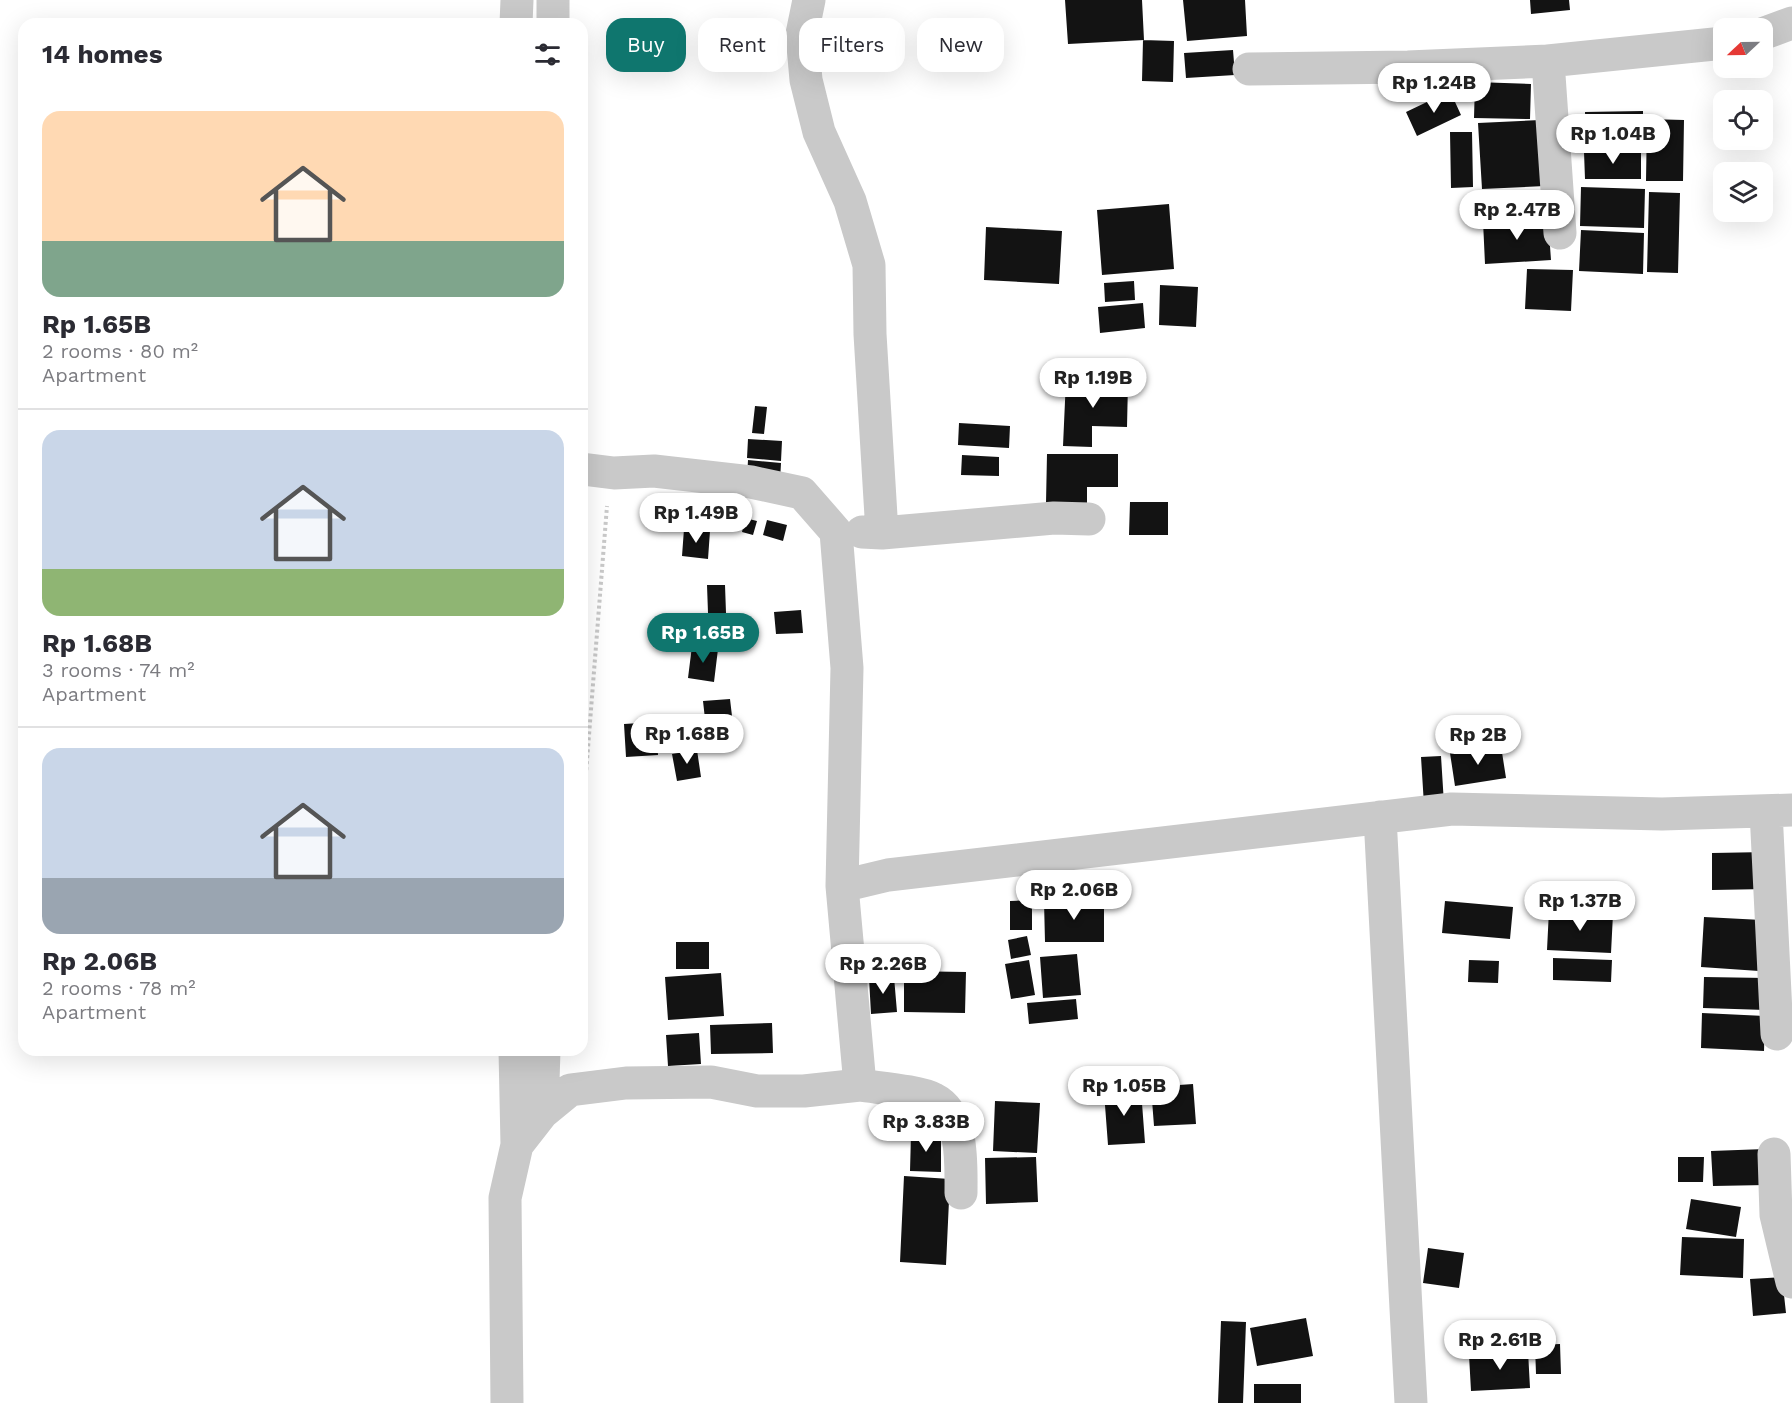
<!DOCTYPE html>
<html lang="en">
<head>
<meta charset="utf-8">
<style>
	:root { --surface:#fff; --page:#f7f7f7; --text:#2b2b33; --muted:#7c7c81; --line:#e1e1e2; --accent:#0f766e }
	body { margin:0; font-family:"Work Sans",sans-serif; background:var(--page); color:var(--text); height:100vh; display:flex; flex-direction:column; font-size:22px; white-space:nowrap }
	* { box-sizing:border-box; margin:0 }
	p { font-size:20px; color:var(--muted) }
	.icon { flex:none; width:33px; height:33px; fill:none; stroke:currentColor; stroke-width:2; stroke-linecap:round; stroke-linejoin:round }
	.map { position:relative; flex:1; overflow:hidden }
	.details { position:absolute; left:18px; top:18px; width:570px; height:1038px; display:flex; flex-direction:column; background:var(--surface); border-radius:18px; box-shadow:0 6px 24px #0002 }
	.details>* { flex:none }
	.banner { position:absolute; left:606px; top:18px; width:570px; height:54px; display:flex; gap:12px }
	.needle { width:39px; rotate:248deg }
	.fabs { position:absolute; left:1713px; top:18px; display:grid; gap:12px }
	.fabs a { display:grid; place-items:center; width:60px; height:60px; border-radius:12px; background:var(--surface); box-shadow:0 6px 24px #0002; font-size:30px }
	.price { position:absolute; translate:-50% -51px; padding:0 14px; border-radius:21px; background:#fff; color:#222; font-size:20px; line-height:39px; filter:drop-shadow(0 2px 3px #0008) }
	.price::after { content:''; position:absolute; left:50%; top:36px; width:18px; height:14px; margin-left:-9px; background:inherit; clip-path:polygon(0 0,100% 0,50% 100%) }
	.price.current { background:var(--accent); color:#fff }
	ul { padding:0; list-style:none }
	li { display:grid; align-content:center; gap:12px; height:318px; padding:0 24px }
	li+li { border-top:2px solid var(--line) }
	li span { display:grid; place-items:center; height:186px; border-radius:18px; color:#555 }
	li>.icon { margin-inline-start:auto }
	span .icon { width:108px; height:108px; fill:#fffc; stroke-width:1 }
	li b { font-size:26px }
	h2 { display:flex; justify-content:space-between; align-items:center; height:72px; padding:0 24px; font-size:26px }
	.tag { padding:0 21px; border-radius:18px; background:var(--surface); box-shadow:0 6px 24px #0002; font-size:21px; line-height:54px }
	.tag.current { background:var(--accent); color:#fff }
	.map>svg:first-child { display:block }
</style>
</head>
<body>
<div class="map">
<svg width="1792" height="1403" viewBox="0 0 1792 1403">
	<rect width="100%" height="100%" fill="#fff"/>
	<!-- building -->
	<path fill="#131313" d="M1065,0H1142L1144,40L1068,44Z
		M1183,0H1245L1247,36L1187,41Z
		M1530,0H1569L1570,10L1531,14Z
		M1143,40L1174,41L1173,82L1142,81Z
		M1233,50L1235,75L1186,78L1184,53Z
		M1475,82L1531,84L1530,119L1474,118Z
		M1450,91L1461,115L1417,136L1406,112Z
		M1643,111V145H1586L1585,112Z
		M1647,119L1684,120L1683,181H1646Z
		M1540,120L1545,186L1482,189L1478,123Z
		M1450,132H1472L1473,187L1451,188Z
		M1584,152H1641V179H1585Z
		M1581,187L1645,189L1644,228L1580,226Z
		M1649,192L1680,193L1678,273L1647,272Z
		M1169,204L1174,269L1102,275L1097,210Z
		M1548,218L1551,260L1485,264L1483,221Z
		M986,227L1062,231L1059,284L984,280Z
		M1581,230L1644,233L1643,274L1579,271Z
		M1527,269L1573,270L1571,311L1525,309Z
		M1134,281L1135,300L1105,302L1104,283Z
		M1160,285L1198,287L1196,327L1159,325Z
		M1143,303L1145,328L1100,333L1098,307Z
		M1066,379L1128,382L1127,427L1092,426V447L1063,446Z
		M755,406L767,407L764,434L752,433Z
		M959,423L1010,426L1009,448L958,445Z
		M748,439L782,441L781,461L747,458Z
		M1047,454H1118V487H1087V505L1046,503Z
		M962,455L999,457V476L961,475Z
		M748,460L781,463L780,481L747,478Z
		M1130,502H1168V535H1129Z
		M745,518L757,521L753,535L742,532Z
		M767,520L787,525L783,541L763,535Z
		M684,529L710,531L708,559L682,556Z
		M707,585H725L726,613H708Z
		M801,610L803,633L776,634L774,612Z
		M692,646L718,649L714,682L688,678Z
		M730,699L732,716L705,719L703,701Z
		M656,722L658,755L626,757L624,724Z
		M1501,746L1506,778L1455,786L1450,753Z
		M697,750L701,777L677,781L672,754Z
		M1441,756L1444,804L1424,805L1421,757Z
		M1767,852V889L1712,890V853Z
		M1032,900V930H1010V901Z
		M1044,901H1104V942H1045Z
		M1445,901L1513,907L1510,939L1442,933Z
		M1549,910L1613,914L1611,953L1547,950Z
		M1704,917L1762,920L1759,971L1701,967Z
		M1027,936L1031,955L1011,959L1008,940Z
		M676,942H709V969H676Z
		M1077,954L1081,995L1043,998L1040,957Z
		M1553,958L1612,960L1611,982L1553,980Z
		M1029,960L1035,995L1011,999L1005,964Z
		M1469,960L1499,961L1498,983L1468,982Z
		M904,971L966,972L965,1013L904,1012Z
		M721,973L724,1016L668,1020L665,977Z
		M894,977L897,1012L871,1014L869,978Z
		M1704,977L1766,978V1010L1703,1008Z
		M1076,999L1078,1019L1029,1024L1027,1003Z
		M1702,1013L1765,1016L1764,1051L1701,1048Z
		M772,1023L773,1053L711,1054L710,1025Z
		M699,1033L701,1064L668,1066L666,1035Z
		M1193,1084L1196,1124L1154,1126L1151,1087Z
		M1141,1090L1145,1143L1108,1145L1104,1092Z
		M995,1101L1040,1103L1037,1153L993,1151Z
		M911,1134L941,1135V1172L910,1171Z
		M1765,1149L1766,1185L1713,1186L1711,1151Z
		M1036,1157L1038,1202L986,1204L985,1158Z
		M1678,1157H1704L1703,1182H1678Z
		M904,1176L950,1179L946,1265L900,1262Z
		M1691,1199L1741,1207L1736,1237L1686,1229Z
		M1682,1237L1744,1239L1743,1278L1680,1275Z
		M1428,1248L1464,1253L1459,1288L1423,1283Z
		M1782,1277L1786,1313L1753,1316L1750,1279Z
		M1306,1318L1313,1356L1257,1366L1250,1328Z
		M1221,1321L1246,1322L1243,1403H1218Z
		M1560,1344L1561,1374H1536L1535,1345Z
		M1528,1351L1530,1388L1471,1391L1469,1355Z
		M1254,1384H1301V1403H1254Z"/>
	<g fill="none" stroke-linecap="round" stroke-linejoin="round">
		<!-- path -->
		<path stroke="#c9c9c9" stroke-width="4" stroke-dasharray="3 3" stroke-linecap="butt" d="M582,824L607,506"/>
		<!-- minor -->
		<path stroke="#c9c9c9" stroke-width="33" d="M553,0V24
			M809,0L802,34L806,80L819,132L850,201L869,265L870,334L882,533
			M516,24L517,0
			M1762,34L1792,23
			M1249,69L1408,67L1548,61
			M1560,233L1548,61L1724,43
			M582,469L614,473L654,471L751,482L802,493L836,532L847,668L842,886
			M862,532L882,533L1054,518L1089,519
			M1766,811L1777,1034
			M1380,817L1411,1403
			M515,1050L517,1145
			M542,1113L544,1050
			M1774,1154L1776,1215L1792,1282
			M961,1193C961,1165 964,1114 934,1099C919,1091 879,1088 860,1085L842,886L888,875L1452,809L1662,814L1792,810
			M507,1403L505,1198L517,1145L542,1113L570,1090L626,1083L711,1082L757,1091H804L860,1085"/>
	</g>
</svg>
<div class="fabs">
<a><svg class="needle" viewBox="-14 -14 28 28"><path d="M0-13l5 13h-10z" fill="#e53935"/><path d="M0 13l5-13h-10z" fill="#7c7c81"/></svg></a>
<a><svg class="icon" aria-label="locate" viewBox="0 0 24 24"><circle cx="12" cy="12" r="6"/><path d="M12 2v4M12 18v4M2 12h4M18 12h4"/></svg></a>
<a><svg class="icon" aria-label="layers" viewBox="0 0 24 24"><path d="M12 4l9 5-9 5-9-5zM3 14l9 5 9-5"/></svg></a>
</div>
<b class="price" style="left:1434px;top:114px">Rp 1.24B</b>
<b class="price" style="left:1613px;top:165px">Rp 1.04B</b>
<b class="price" style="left:1517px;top:241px">Rp 2.47B</b>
<b class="price" style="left:1093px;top:409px">Rp 1.19B</b>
<b class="price" style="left:696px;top:544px">Rp 1.49B</b>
<b class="price current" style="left:703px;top:664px">Rp 1.65B</b>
<b class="price" style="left:687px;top:765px">Rp 1.68B</b>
<b class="price" style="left:1478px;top:766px">Rp 2B</b>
<b class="price" style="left:1074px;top:921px">Rp 2.06B</b>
<b class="price" style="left:1580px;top:932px">Rp 1.37B</b>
<b class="price" style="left:883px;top:995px">Rp 2.26B</b>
<b class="price" style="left:1124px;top:1117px">Rp 1.05B</b>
<b class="price" style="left:926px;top:1153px">Rp 3.83B</b>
<b class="price" style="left:1500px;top:1371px">Rp 2.61B</b>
<div class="banner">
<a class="tag current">Buy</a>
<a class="tag">Rent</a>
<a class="tag">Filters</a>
<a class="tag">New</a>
</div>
<section class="details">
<h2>14 homes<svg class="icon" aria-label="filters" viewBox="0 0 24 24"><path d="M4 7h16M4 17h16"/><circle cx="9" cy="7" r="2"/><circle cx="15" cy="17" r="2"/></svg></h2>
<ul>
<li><span style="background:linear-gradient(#ffd9b3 70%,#7fa58c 0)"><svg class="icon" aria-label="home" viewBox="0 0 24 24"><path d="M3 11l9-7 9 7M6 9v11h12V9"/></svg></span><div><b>Rp 1.65B</b><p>2 rooms · 80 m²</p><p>Apartment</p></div></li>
<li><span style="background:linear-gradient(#c9d6e8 75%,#8fb573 0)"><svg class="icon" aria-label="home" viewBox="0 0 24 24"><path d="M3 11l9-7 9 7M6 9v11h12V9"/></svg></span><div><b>Rp 1.68B</b><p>3 rooms · 74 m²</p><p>Apartment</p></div></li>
<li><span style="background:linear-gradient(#c9d6e8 70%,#9aa5b1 0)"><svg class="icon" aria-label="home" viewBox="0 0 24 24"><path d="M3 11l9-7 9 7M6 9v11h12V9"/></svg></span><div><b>Rp 2.06B</b><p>2 rooms · 78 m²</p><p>Apartment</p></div></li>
</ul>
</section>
</div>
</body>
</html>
